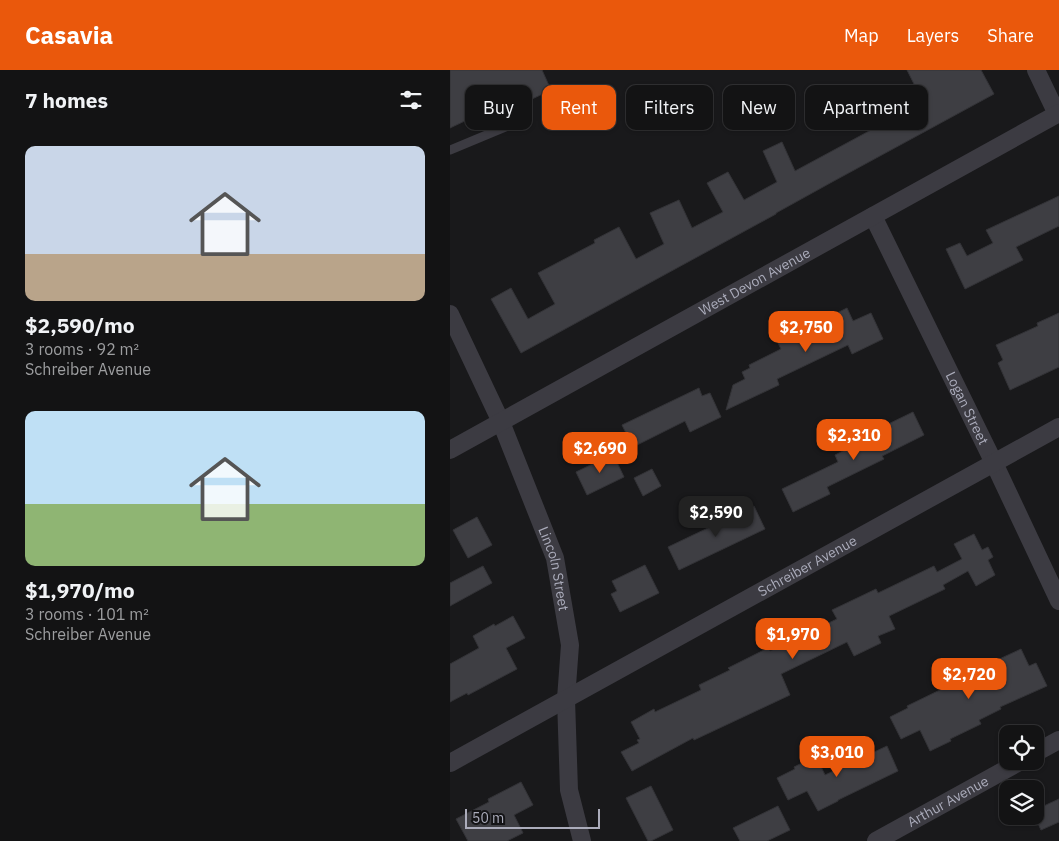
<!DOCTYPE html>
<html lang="en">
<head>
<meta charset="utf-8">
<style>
	:root { --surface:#131314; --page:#1c1c1d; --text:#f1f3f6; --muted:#9d9ea0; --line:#323234; --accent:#ea580c }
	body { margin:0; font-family:"IBM Plex Sans",sans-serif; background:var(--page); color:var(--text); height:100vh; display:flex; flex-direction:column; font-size:19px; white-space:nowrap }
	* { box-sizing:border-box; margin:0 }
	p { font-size:16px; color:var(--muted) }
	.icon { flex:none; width:28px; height:28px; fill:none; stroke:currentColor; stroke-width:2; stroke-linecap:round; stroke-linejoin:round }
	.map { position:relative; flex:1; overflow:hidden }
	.sheet { display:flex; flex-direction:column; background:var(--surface); width:450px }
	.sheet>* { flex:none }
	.hud { position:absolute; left:15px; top:15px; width:475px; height:45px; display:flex; gap:10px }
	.controls { position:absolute; left:549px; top:655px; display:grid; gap:10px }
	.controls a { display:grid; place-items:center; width:45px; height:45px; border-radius:10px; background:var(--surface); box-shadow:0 1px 4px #0004,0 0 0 1px var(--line); font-size:25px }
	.scale { position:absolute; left:15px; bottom:12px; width:135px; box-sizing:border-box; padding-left:5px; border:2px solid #abacbb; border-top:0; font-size:14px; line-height:18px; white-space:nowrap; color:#abacbb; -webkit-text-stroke:4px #141416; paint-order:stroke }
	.price { position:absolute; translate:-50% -42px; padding:0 11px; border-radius:10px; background:var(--accent); color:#fff; font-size:16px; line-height:32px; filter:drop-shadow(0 1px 2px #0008) }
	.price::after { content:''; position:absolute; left:50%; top:30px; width:15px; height:11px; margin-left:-8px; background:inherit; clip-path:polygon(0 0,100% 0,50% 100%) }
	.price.active { background:#222; color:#fff }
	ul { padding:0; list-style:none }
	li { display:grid; align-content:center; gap:10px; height:265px; padding:0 25px }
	li span { display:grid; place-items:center; height:155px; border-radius:10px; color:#555 }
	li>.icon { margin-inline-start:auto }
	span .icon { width:90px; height:90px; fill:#fffc; stroke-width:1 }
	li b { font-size:21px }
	h2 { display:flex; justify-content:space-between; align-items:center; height:60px; padding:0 25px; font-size:21px }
	.pill { padding:0 18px; border-radius:10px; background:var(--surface); box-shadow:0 1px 4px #0004,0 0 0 1px var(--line); font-size:18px; line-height:45px }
	.pill.active { background:var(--accent); color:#fff }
	header { display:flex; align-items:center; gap:30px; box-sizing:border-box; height:70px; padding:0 25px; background:var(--accent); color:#fff }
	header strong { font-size:24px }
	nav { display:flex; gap:28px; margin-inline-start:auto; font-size:18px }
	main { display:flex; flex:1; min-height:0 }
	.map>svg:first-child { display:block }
</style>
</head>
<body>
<header>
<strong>Casavia</strong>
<nav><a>Map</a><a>Layers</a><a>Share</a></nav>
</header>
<main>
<section class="sheet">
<h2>7 homes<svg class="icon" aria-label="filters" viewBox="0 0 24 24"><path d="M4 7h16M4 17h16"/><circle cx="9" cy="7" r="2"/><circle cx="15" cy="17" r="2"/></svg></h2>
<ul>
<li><span style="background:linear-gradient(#c9d6e8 70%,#b9a48a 0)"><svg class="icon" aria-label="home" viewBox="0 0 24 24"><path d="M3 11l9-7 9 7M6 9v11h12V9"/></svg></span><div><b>$2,590/mo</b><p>3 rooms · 92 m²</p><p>Schreiber Avenue</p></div></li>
<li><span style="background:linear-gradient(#bfe0f5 60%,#8fb573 0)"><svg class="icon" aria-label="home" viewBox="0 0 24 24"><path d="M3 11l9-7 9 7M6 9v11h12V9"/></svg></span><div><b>$1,970/mo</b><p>3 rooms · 101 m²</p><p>Schreiber Avenue</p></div></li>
</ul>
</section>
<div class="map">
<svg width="609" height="771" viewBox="0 0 609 771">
	<rect width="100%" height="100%" fill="#19191b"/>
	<!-- building -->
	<path fill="#3e3e43" stroke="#333337" d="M0,0H92L101,20L42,48L38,40L0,58Z
		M457,0H531L544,24L382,112L326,143V144L71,283L41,229L61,218L78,249L105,234L88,203L145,173L144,170L169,157L186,189L214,174L200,143L229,130L242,158L273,142L257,113L278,102L294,130L327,112L313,81L332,72L345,101L473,32Z
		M609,126V156L566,177L573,190L515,219L496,179L510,173L517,186L543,173L536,160Z
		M397,238L403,251L421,243L433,269L402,284L398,275L327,309L329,315L276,340L283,315L295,309L292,302L300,298L299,295L331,279L328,273L384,246L383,245Z
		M609,243V297L560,320L548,293L553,290L546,275L588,256L587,253Z
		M249,318L252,326L260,323L271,347L240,362L235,351L183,377L172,355Z
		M463,342L474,365L432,386L434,389L377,417L380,424L343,442L332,419L388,392L385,385L427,364L426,360Z
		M163,384L174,407L137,425L126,402Z
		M202,399L211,416L193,426L184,408Z
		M304,436L315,459L229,500L218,477Z
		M27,447L42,475L18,488L3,460Z
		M524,464L532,480L538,477L543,487L538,490L545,505L526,516L518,501L493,515L495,519L439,546L445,559L428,566L431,573L404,586L397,572L331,604L340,625L244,670L243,668L182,701L171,682L189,673L187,670L190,669L181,652L204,639L205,642L251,620L249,615L280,600L278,598L318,578L320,581L387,549L382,540L426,519L428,523L484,496L487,502L512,489L504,474Z
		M195,495L209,523L170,542L161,524L167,521L162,511Z
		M33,496L42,513L0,536V513Z
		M63,546L75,568L56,578L67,599L18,625L17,623L0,632V594L29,578L23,566L44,554L45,556Z
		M571,579L579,596L586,593L597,616L550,637L551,639L529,650L531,654L500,669L501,671L480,681L470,660L451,669L440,647L458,638L457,636L492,619L491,616Z
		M437,676L448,701L388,730V731L368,741L357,721L338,730L327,708L345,699L344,697L366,686L375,705Z
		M71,712L83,735L64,745L73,763L57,771H18L6,749L39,732L38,729Z
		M201,716L223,760L201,771H198L176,728Z
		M609,729V752L591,760L585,747V740Z
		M328,736L340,760L317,771H290L283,758Z"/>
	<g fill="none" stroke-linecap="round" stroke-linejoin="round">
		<!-- service -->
		<path stroke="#3c3b42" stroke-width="9" d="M0,80L63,54"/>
		<!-- minor -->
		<g stroke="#3c3b42" stroke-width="18">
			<path d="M586,0L607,44"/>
			<path id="s1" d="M423,146L544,393L609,531"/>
			<path id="s2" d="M0,244L51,352L105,488L120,575L116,629L119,720L132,771"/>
			<path id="s3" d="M0,380L609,43"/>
			<path d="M585,683L609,670"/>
			<path id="s4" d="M0,693L609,357"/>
			<path id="s5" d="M426,771L571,691"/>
		</g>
	</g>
	<g text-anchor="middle" stroke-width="4.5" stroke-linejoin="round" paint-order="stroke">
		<!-- street labels -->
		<g font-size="14" fill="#abacbb" stroke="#141416">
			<text dy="5" stroke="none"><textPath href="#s3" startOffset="348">West Devon Avenue</textPath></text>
			<text dy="5" stroke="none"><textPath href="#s1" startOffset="214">Logan Street</textPath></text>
			<text dy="5" stroke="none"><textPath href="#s4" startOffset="408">Schreiber Avenue</textPath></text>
			<text dy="5" stroke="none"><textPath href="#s2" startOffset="276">Lincoln Street</textPath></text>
			<text dy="5" stroke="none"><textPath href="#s5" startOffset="82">Arthur Avenue</textPath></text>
		</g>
	</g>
</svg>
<div class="controls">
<a><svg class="icon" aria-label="locate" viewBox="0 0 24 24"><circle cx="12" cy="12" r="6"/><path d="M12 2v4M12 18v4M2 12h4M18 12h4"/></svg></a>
<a><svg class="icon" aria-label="layers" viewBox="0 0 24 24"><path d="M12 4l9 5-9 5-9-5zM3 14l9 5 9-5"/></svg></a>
</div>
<div class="scale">50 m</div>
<b class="price" style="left:356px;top:283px">$2,750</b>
<b class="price" style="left:404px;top:391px">$2,310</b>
<b class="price" style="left:150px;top:404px">$2,690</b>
<b class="price active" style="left:266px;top:468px">$2,590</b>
<b class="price" style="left:343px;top:590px">$1,970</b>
<b class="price" style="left:519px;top:630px">$2,720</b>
<b class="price" style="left:387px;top:708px">$3,010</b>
<div class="hud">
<a class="pill">Buy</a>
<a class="pill active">Rent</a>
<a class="pill">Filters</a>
<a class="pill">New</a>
<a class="pill">Apartment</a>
</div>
</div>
</main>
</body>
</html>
